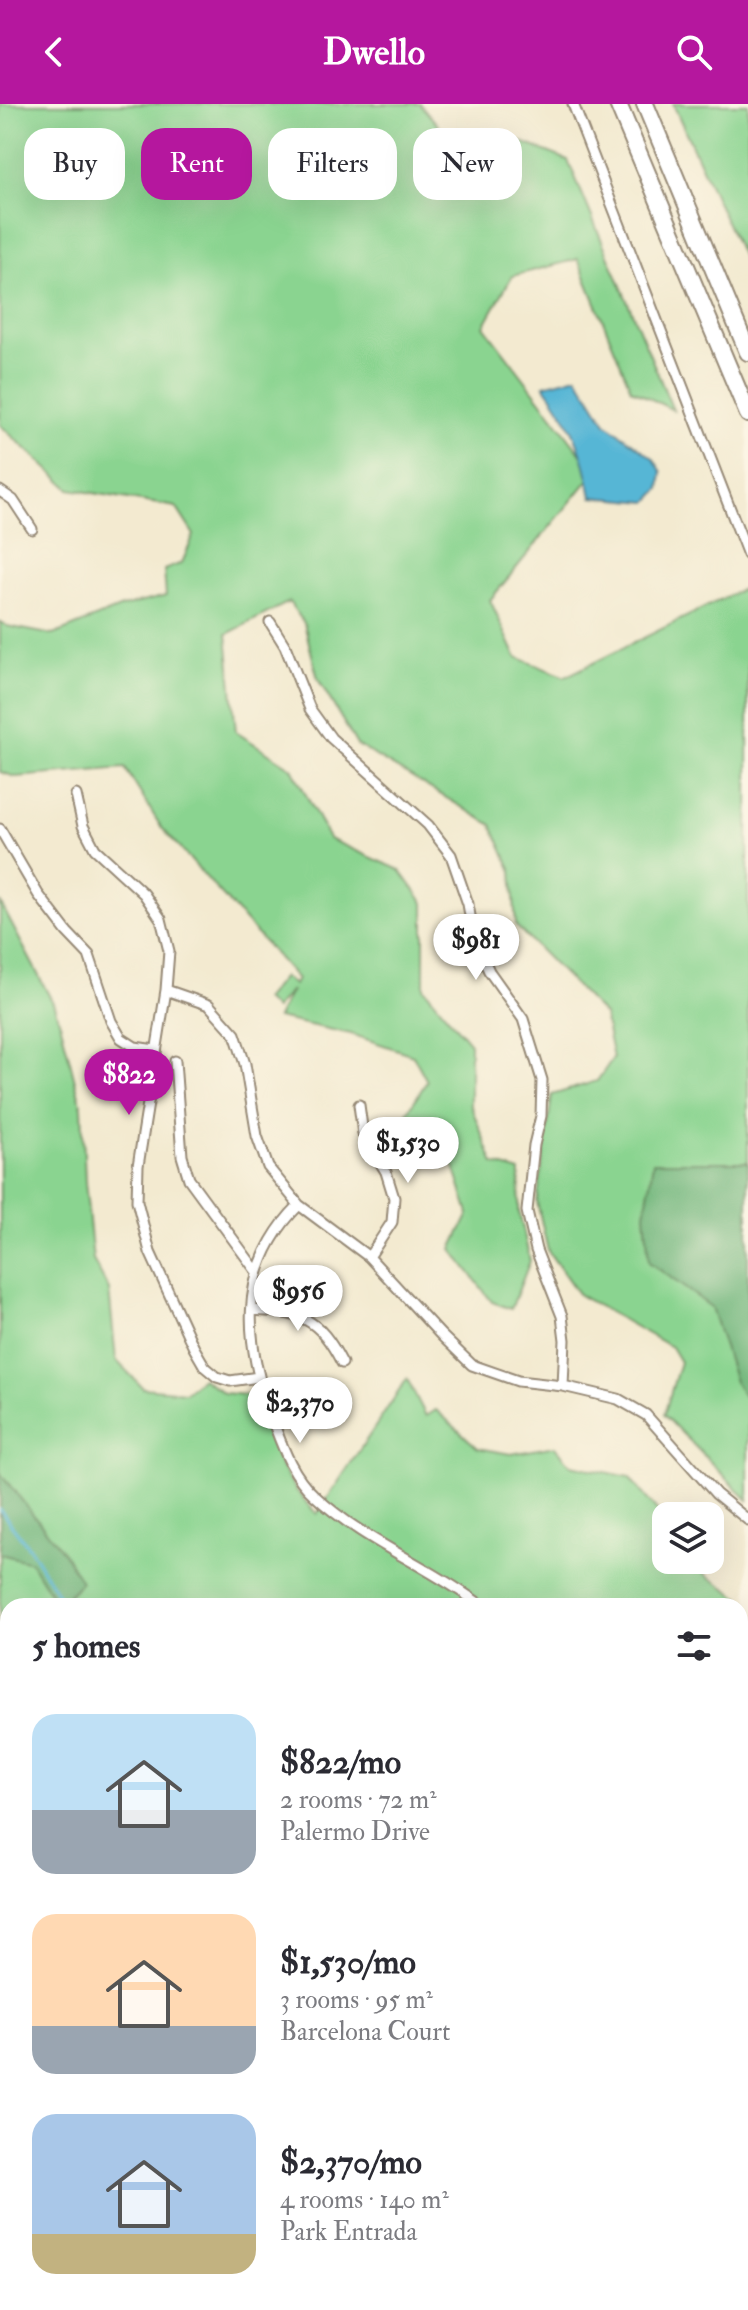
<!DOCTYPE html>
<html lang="en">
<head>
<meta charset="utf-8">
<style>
	:root { --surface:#fff; --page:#f2f2f3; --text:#2b2b33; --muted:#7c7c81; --accent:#b5179e }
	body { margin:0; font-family:"IM FELL Double Pica",serif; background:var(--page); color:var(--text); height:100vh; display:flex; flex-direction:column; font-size:30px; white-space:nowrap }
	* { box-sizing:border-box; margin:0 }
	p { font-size:26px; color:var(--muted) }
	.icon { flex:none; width:44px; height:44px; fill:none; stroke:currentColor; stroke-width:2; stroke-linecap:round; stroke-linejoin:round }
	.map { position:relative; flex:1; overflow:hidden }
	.drawer { position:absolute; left:0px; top:1494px; width:748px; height:712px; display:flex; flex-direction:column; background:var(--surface); border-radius:24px 24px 0 0; box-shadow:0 8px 32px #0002 }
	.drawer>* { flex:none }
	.banner { position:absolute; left:24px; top:24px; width:700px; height:72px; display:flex; gap:16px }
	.fabs { position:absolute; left:652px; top:1398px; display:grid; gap:16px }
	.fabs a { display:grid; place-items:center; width:72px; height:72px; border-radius:16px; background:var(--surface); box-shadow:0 8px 32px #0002; font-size:40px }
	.price { position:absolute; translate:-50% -68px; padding:0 18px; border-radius:28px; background:#fff; color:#222; font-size:26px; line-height:52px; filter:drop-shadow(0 2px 4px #0008) }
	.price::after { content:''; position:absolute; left:50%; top:48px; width:24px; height:18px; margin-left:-12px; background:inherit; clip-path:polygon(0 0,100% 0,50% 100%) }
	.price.selected { background:var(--accent); color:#fff }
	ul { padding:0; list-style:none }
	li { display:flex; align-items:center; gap:24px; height:200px; padding:0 32px }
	li span { display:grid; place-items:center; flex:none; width:224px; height:160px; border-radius:24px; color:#555 }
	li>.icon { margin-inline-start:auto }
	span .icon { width:96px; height:96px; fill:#fffc; stroke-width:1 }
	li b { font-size:34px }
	h2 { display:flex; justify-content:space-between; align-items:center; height:96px; padding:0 32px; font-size:34px }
	.tag { padding:0 28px; border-radius:24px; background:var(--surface); box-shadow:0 8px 32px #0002; font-size:28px; line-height:72px }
	.tag.selected { background:var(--accent); color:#fff }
	header { display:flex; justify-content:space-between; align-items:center; height:104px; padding:0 32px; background:var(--accent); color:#fff; font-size:36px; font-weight:700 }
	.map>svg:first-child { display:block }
</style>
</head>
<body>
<header><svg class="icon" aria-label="back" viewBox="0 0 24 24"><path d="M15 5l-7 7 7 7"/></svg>Dwello<svg class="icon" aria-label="search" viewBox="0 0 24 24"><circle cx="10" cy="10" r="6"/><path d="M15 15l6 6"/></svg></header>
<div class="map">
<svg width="748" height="2206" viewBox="0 0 748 2206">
	<rect width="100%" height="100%" fill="#fcf5e5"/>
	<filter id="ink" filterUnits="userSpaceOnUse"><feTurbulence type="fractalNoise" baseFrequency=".0125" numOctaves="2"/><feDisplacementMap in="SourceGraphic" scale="16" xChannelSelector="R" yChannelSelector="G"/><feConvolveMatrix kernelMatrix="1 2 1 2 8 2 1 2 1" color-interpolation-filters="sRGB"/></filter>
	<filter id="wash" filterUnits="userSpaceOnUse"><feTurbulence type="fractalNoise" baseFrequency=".006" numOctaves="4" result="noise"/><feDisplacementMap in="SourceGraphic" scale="32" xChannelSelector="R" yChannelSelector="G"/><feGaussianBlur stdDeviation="1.8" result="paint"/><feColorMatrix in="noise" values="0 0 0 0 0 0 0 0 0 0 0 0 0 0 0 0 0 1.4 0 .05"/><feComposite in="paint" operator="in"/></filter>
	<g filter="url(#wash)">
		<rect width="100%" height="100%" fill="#f3ead0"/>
		<!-- green -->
		<path fill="#8ad490" stroke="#627f57" stroke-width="2" d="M0,0H420L454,40L499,29L568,56L673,306L631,285L578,155L512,172L484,222L595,368L490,496L516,553L565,573L748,482V1058H654L649,1158L712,1203L736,1280L748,1297V1396L664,1311L680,1258L671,1243L579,1191L548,1147L537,1098L552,991L597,977L613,954L604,911L516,822L512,767L492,721L357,641L318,575L304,519L289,498L227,530L236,628L292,664L329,735L400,766L424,799V884L470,939V1000L494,1060L520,1068L519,1107L530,1157L511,1205L492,1198L452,1145L469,1110L449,1047L403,1015L427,977L413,951L351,930L277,914L291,886L275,905L264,896L283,873L294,881L297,875L161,723L125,664L16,673L0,668V518L7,522L53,531L122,503L166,492L164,466L182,459L194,431L176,403L70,385L0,321Z
			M673,0H748V166Z
			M0,798L53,899L61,922L82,1004L85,1077L93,1156L109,1186L116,1256L143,1284L185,1288L202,1274L224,1289L246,1291L255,1297C272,1344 281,1374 317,1410L407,1275L426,1312L436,1306L478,1344L511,1350L555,1342L571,1361L629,1373L662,1413L666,1456H684L748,1499V1551L740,1561V1502H8V1960L0,1940Z
			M740,1963L748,1964V2206H198L178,2198H740Z"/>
		<!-- forest -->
		<path fill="#6fb67a" stroke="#55704c" stroke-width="2" d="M653,1058H748V1297L736,1281L711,1203L649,1158L645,1110Z
			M0,1369L64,1449L81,1478L58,1502L31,1458L0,1450Z"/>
		<!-- water -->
		<path fill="#57b6d5" stroke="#49707a" stroke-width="2" d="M577,272L606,319L653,354L662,368L660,385L648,398L592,393C583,344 573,321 544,281Z
			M3,1559L8,1560V1667L0,1663V1561Z"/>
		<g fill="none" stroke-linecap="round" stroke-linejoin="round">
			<!-- stream -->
			<path stroke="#57b6d5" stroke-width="3" d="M0,1406L31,1446L65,1502
				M394,2198L415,2206"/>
		</g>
	</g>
	<g filter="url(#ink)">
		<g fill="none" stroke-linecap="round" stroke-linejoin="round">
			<!-- street casing -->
			<g stroke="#978a77" stroke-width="13">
				<path id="street" d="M573,0L748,451
					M0,387L13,396L32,425
					M270,518L285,542L310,605L331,634L428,721L451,751L468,800L474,835L489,867L523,915L542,976L541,1012L534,1041L527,1107L536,1146L562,1212L565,1236L563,1282
					M76,691L83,722L95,745L144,790L161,815L169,847L166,886L138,1062L137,1097L150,1148L194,1244L205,1263L217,1273L230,1277L259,1273
					M0,725L38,790L67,828L89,851L111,917L121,934L135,943L155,946
					M166,886L209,901L235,930L245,960L257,1032L268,1063L299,1101L369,1153L441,1231L472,1261L518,1277L563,1282L618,1295L646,1311L716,1390L748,1416
					M175,957L182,1052L189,1075L257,1168
					M359,1001L363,1030L386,1068L394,1094L392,1118L369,1153
					M299,1101C234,1166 245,1244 275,1323C284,1347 294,1373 314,1391C364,1438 428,1461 482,1502
					M252,1206C301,1209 318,1212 342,1259
					M740,1840L748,1824
					M275,2206L280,2198"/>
			</g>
			<!-- secondary casing -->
			<g stroke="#978a77" stroke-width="16">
				<path id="secondary" d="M0,2121L8,2125
					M0,2136L8,2140
					M127,2198L143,2206
					M160,2198L177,2206
					M41,2206L44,2198"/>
			</g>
			<!-- highway casing -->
			<g stroke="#978a77" stroke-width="20">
				<path id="highway" d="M618,0L748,310
					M645,0L748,248"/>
			</g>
			<!-- street -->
			<use href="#street" stroke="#fff" stroke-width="9"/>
			<!-- secondary -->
			<use href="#secondary" stroke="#fff" stroke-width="12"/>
			<!-- highway -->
			<use href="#highway" stroke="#fff" stroke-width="16"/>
		</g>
	</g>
</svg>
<div class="fabs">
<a><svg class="icon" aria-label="layers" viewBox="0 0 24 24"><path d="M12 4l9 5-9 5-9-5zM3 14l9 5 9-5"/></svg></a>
</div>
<b class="price" style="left:476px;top:878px">$981</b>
<b class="price selected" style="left:129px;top:1013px">$822</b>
<b class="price" style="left:408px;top:1081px">$1,530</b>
<b class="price" style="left:298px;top:1229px">$956</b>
<b class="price" style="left:300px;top:1341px">$2,370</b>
<div class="banner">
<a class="tag">Buy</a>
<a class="tag selected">Rent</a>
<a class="tag">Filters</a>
<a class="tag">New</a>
</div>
<section class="drawer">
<h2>5 homes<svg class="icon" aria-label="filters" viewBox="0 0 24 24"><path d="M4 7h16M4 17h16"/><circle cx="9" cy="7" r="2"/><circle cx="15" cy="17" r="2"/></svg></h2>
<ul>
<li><span style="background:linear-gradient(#bfe0f5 60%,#9aa5b1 0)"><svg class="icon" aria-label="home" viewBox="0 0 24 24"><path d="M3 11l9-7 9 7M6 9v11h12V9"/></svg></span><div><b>$822/mo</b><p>2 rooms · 72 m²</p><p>Palermo Drive</p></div></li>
<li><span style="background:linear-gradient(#ffd9b3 70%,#9aa5b1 0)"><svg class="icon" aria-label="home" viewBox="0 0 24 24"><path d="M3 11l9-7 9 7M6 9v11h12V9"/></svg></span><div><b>$1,530/mo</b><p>3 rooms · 95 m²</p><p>Barcelona Court</p></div></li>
<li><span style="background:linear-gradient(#a9c7e8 75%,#c2b280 0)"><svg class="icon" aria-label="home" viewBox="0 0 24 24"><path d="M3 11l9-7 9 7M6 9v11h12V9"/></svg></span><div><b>$2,370/mo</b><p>4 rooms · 140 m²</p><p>Park Entrada</p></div></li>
</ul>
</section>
</div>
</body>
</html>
